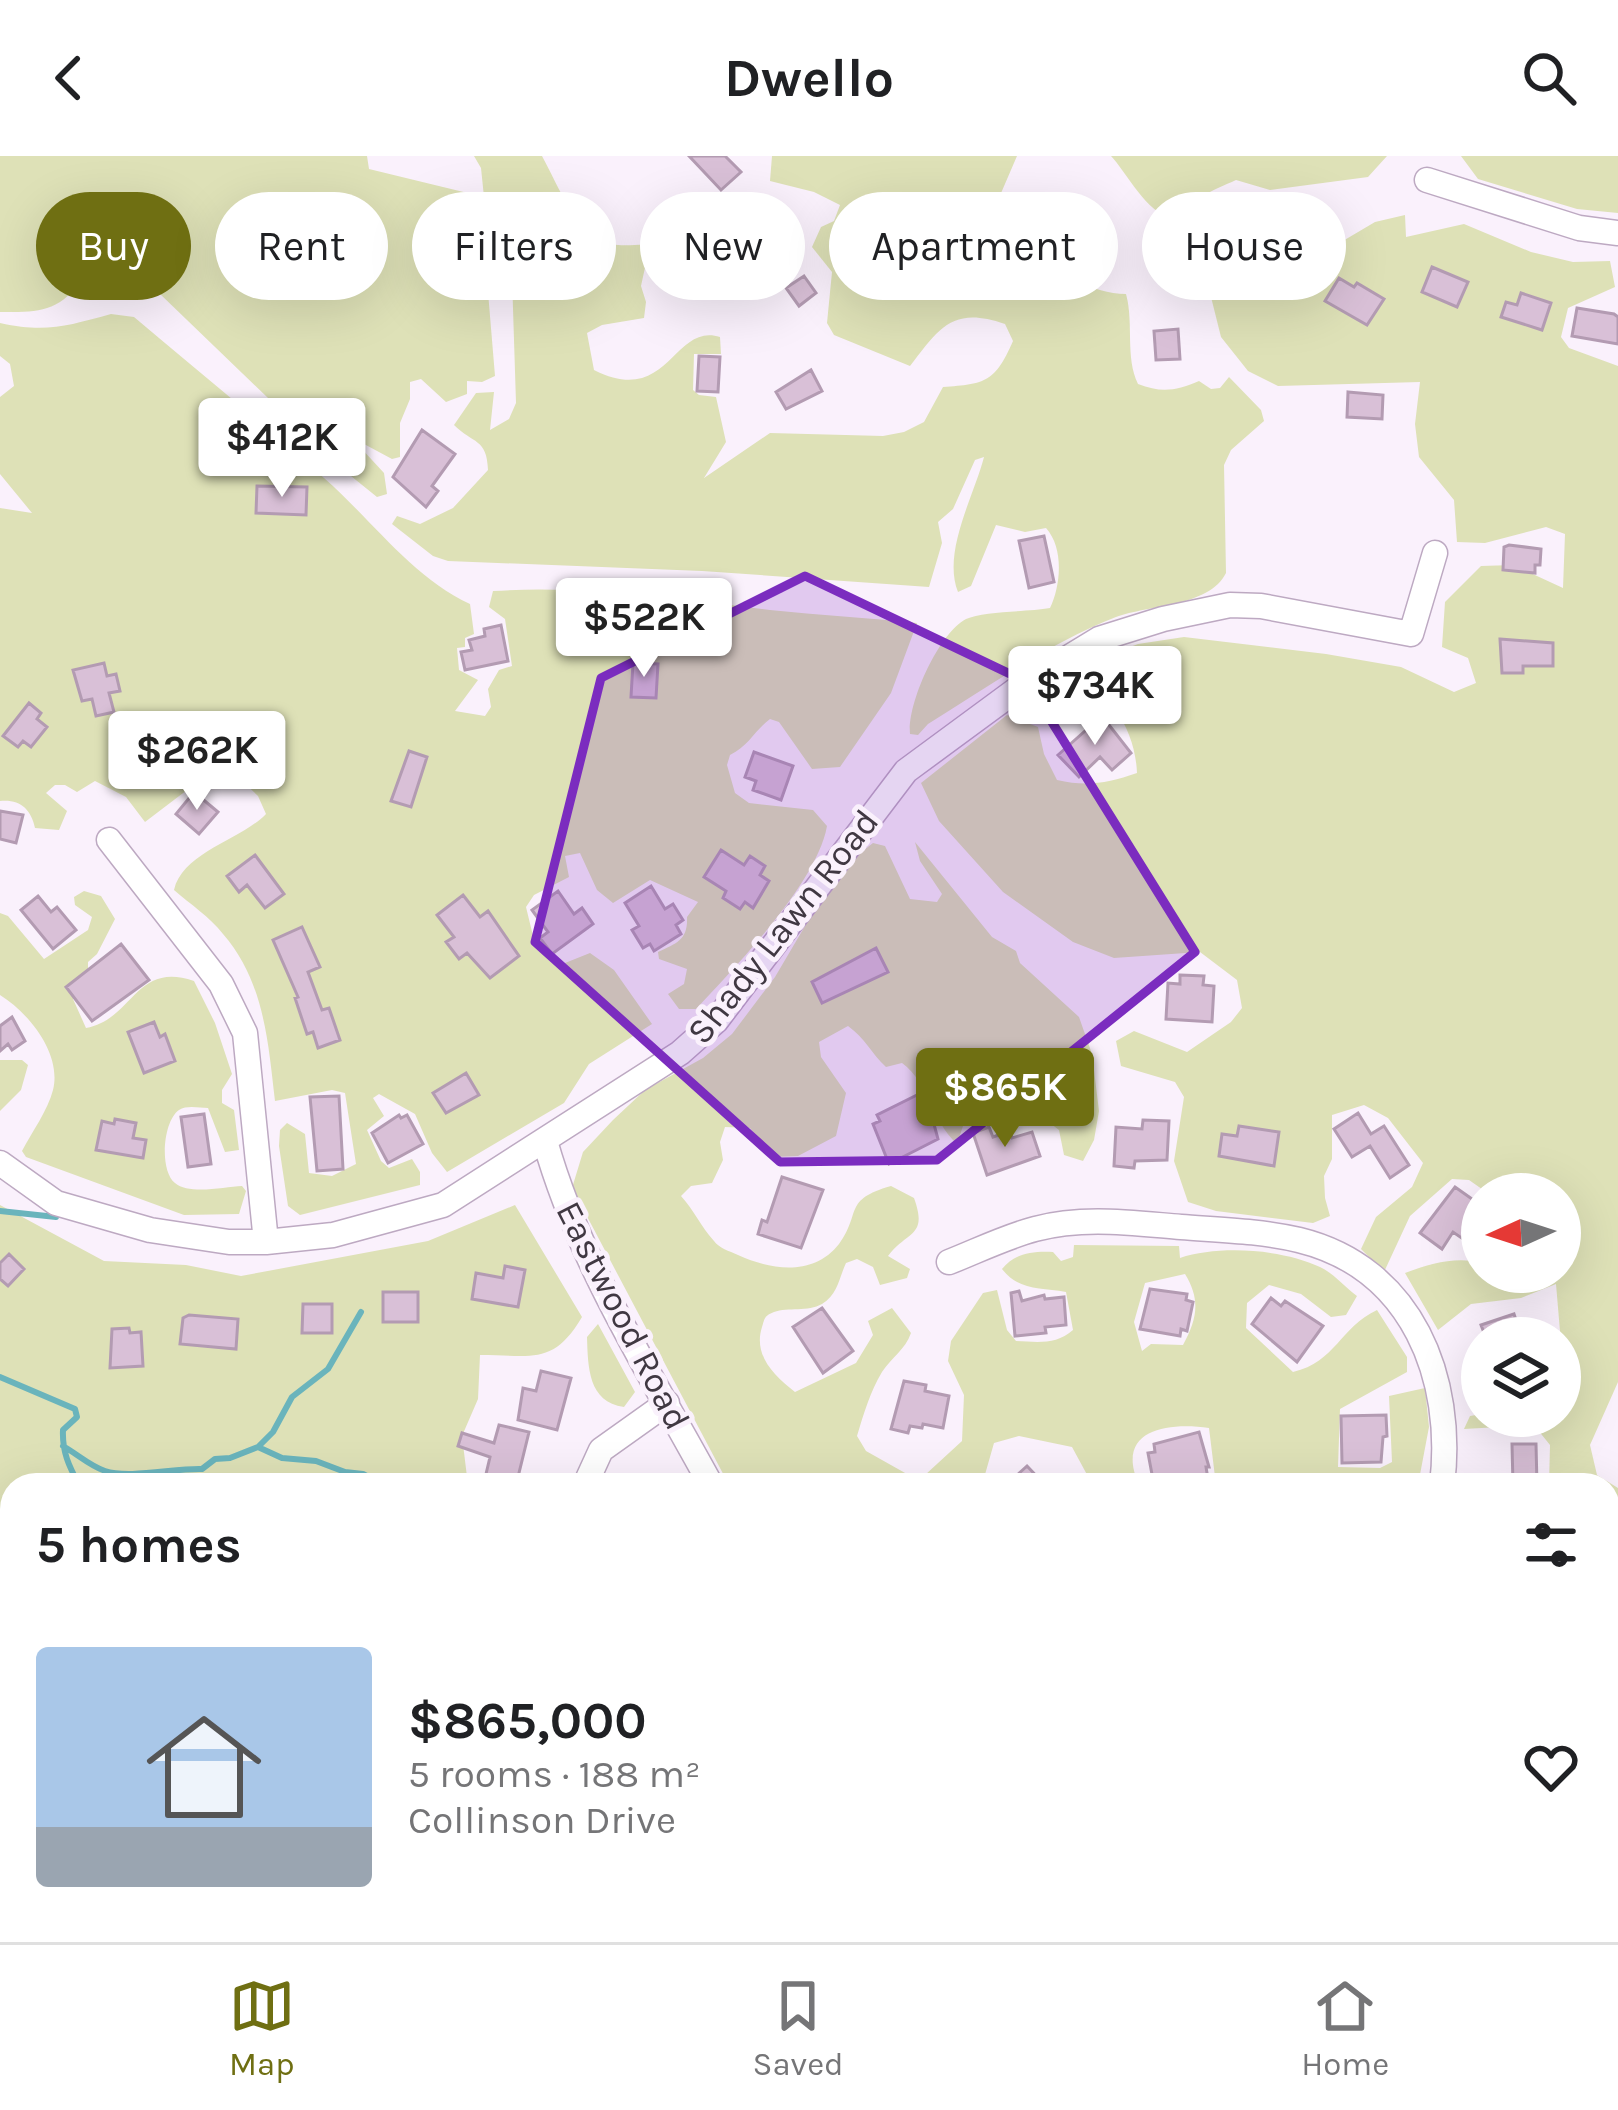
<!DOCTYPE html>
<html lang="en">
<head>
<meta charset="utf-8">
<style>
	:root { --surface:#fff; --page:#f6f6f6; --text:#202124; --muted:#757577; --line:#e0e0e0; --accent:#6f6f12 }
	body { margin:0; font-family:Karla,sans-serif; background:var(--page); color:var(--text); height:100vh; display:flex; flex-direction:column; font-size:45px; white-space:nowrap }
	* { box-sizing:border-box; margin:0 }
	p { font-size:39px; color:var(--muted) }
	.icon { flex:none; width:66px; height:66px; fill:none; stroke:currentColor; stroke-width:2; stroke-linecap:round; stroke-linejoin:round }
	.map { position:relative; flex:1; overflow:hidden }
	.details { position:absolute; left:0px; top:1317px; width:1620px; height:471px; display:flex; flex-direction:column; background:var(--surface); border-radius:36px 36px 0 0; box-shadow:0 12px 48px #0002 }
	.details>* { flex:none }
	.top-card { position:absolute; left:36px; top:36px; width:1548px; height:108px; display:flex; gap:24px }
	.needle { width:78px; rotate:267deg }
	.buttons { position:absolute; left:1461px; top:1017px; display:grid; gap:24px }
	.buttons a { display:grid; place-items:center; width:120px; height:120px; border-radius:50%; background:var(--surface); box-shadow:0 12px 48px #0002; font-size:60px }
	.price { position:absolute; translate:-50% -102px; padding:0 27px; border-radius:12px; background:#fff; color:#222; font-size:39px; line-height:78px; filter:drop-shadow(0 3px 6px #0008) }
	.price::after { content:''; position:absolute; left:50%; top:72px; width:36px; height:27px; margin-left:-18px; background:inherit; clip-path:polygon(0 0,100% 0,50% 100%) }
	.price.selected { background:var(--accent); color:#fff }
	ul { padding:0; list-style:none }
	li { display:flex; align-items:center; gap:36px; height:300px; padding:0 36px }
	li+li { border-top:3px solid var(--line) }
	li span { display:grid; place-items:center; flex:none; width:336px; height:240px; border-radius:12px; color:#555 }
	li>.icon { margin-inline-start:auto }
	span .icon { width:144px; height:144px; fill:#fffc; stroke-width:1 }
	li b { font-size:51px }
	h2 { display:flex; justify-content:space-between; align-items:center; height:144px; padding:0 36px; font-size:51px }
	.tag { padding:0 42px; border-radius:54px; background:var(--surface); box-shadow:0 12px 48px #0002; font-size:42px; line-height:108px }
	.tag.selected { background:var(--accent); color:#fff }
	header { display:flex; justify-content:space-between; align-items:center; height:156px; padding:0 36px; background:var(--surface); font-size:54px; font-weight:700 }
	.tab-bar { display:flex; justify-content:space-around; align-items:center; height:168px; border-top:3px solid var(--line); background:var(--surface); font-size:33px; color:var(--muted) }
	.tab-bar a { display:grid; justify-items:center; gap:6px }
	.tab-bar .selected { color:var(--accent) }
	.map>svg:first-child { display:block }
</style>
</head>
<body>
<header><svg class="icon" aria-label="back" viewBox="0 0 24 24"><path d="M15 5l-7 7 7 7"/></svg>Dwello<svg class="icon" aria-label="search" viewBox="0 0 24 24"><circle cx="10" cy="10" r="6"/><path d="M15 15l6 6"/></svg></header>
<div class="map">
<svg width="1618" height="1786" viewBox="0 0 1618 1786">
	<rect width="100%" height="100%" fill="#faf1fc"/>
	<!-- green -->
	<path fill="#dee1b7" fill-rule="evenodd" d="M0,0H367L369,13L484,41L481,12L474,0H542C558,29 576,79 612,88C623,91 638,88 650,89L641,130L646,146L644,162L602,169L587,177L594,214C669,252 673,166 720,181L721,198H694L693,234L699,239L716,241L726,286L704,322L770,277L883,280L904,276L924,266L943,231C986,228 995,226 1013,185L1005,168C953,150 940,171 910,210L834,179L827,167L832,116L812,91L821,71L834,65L840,49L814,36L770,25L772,0H1017L989,65C1034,91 1071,137 1126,138C1134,167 1125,201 1138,228C1161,237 1176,235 1199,225L1211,233L1220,232L1229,221L1261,254L1264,265L1231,294L1224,309L1226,417C1209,451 1148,449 1116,461C1049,487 988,531 928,568L918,579L910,578C907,548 938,478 966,463C983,455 1028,456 1050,452C1061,429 1064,392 1046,372L1025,376L996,369L971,430L958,436C942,396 974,340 984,301L975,304L953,353L938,366L942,387L929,431L702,415L448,405L433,400L392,368L397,360L420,368L453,352L488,314C487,282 473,288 454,269L476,237L494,236L490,274L509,263L516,247L512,121L502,109L486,112L495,220L482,226L467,225V238L446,246L421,223L410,226V243L400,267V301L392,303L364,288L360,291L384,317L387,338L377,341L315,291L336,286L341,280L338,276L293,266L159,137L148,119L152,80H137L121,70C92,80 76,88 62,116L80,127C56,157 37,156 0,156Z
		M1111,0H1387L1368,21L1270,34L1236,24C1225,29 1212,34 1202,41C1194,46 1187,55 1179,59C1153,70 1126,15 1111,0Z
		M1461,0H1618V57L1577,53L1478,23Z
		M1405,59L1406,81L1464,68L1531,96L1573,106L1610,105L1615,131L1568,152L1561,181L1569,192L1618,210V1226L1590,1289L1597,1319L1618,1332V1350L1608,1349V1329H1549L1550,1289L1534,1269L1464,1273L1470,1260L1482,1258L1560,1260V1248L1577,1226L1561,1187L1556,1128L1521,1142L1471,1148L1438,1174L1405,1117C1429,1108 1456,1100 1482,1107V1116H1560V1038H1489L1469,1024L1452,1023L1410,1060L1384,1116L1361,1093L1376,1061L1412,1031L1423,1007L1388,962L1364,949L1332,959V1003L1324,1020L1325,1042L1330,1060L1313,1067L1216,1055L1188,1046L1174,1005L1184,941L1175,926L1121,910L1116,885L1134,875L1187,896L1231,866L1242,852L1237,824L1200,796L1114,802L1073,786L1003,736L939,665L921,627L1007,559L1038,571L1044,598L1057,624C1087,631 1108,627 1137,617C1135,570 1109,543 1080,510L1138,488L1184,481L1326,498L1401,511L1454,536L1476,527L1468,502L1442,491L1445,446L1481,410L1513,409L1563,432L1565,378L1546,371L1485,387L1457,386L1454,344L1419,301L1415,268L1420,226L1278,230L1248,215L1221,181L1211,141L1220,117L1252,114L1265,131L1375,66Z
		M111,158L134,161C197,214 262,267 324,322C371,363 413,422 470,448L474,478L465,482V491L457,492L459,514L478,524L455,555L485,560L491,551L488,533L499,514L512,510L505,463L489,451L493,435C587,429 677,443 770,454C819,459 868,462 917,467L891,537L840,611L812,613L779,566L770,563C754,575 749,590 730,599L727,609L735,637L749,647L813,654L827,670C817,727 736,810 696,853H679L668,838L684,828L687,813L659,803L658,796C677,787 688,784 687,761L698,746L650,724L613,747L597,734L580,697L565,700L569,721L534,739L526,751L534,784L552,807H565L590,797L614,814L652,868L589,908L564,947L447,1016L432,997L415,958L379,938L373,942L384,960L367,974L381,1005L389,1012L412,1003L420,1016V1029L300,1059L288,1050L279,990L280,974L287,967L305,978L309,1017L332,1020L356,1008L345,937L332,934L275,945C268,885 264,825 223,778C210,761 190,748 174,734C183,696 241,684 266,658L258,640L237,620L191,631L145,666L126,641L95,625L77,636L65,629H55L46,637L67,655L59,674L35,672C31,653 20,643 0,645V352L32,357L0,318V241L14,230L10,208L0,200V167C46,177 67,170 111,158Z
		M915,686L992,781L1016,795L1020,807L1079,861L1092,898L1099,955L1094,984L1083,1005L1064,999L1059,974C1027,948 999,957 963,970L957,988C931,964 930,928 902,907L886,911C871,897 865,882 848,870L819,886L821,901L846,937L836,980L798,1000L772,1001L750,972L725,971L720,986L723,1004L712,1027L691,1030L681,1040C694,1054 701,1071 714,1085C719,1092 729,1095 738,1099C771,1114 813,1121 839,1088C862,1057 842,1044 891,1030L914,1042C928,1081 908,1074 888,1100L910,1113L907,1122L880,1129L873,1111L857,1103L846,1107C839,1122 838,1138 822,1148C808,1156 788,1151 774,1156C764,1160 765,1162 762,1171C753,1199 774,1220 795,1236L856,1207L873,1179L868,1165L892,1152L911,1177C905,1194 892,1201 882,1216C870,1236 864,1257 857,1280L866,1295L914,1322L925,1319L962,1285L964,1239L948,1205L951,1185L983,1137L997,1134L1007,1174L1016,1185C1038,1186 1056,1189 1073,1174L1066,1136C1040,1131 1019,1135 1002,1113C1015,1097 1033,1095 1053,1096L1061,1105L1073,1101L1074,1089L1179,1090L1180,1102C1219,1089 1282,1093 1320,1111C1333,1117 1345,1131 1357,1140L1346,1159L1331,1161L1301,1138L1269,1129L1247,1147L1246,1172L1293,1216C1336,1206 1340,1171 1377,1154L1407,1201V1216L1340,1253L1338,1311L1380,1312L1392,1306L1389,1240L1425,1232L1429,1271L1418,1329H1216L1209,1272C1168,1266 1114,1273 1139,1329H1087L1091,1326L1072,1291L1019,1280L994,1287L982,1329H729L572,1032L583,996L613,964L645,934L703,902L732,878L775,821L838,714L873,687L885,690L910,743L937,746L942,738L920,705ZM1185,1118C1201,1144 1197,1163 1183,1189L1151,1188L1142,1195L1134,1166L1145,1127Z
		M84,735L101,740L115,763L97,798L88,806V819L73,843L86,872C134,863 135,805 194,825L215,867L232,918L222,934V947L234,954L239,994L225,996L208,952C199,952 187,949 179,954C163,965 159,1014 175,1027C189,1039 224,1031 242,1030L246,1035L239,1058L184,1059L26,1001L22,995C32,976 48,954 53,934C62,898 29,857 0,839V757L8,760L44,803L88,774L92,761L75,749L74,741Z
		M0,904H22L28,909L21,934L0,955Z
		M0,1049L104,1105L186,1109L241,1120L428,1085L515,1049L582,1161C553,1210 532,1199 480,1199L478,1243L462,1280L468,1329H12V1498H0Z
		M598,1168L635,1236L624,1251C588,1246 588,1211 587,1181Z
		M1608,1522L1618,1526V1685L1608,1684Z
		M1608,1721H1618V1786H1499L1427,1776H1608Z
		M0,1749L12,1753V1776H89L111,1786H0Z"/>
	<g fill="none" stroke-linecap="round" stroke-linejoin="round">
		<!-- stream -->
		<path stroke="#6ab4bc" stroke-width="6" d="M0,1055L56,1061
			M0,1221L75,1253L77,1261L63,1274C62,1296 69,1310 79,1329
			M63,1290C77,1298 90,1310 105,1315C129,1323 175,1312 202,1313L215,1303L230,1302L258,1291L273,1276L292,1241L328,1213L361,1156
			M258,1291L282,1302L316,1305L345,1316L363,1318L383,1329"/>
	</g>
	<!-- building -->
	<path fill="#d9c0d7" stroke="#b39bb2" stroke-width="3" d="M689,0H725L741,16L721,34Z
		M1290,49L1311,94L1285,109L1268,77L1271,75L1265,64Z
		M122,100L127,124L88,131L84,107Z
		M1432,111L1468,126L1457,151L1422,136Z
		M804,120L816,137L799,150L786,132Z
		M1339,122L1354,131L1357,127L1384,143L1367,169L1325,145Z
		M1521,137L1551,147L1542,174L1501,161L1506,146L1517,149Z
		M1577,152L1614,158L1618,161V188L1572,180Z
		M1178,173L1180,203L1156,204L1154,175Z
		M699,200L720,201L718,236L697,235Z
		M811,214L822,235L786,253L776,236Z
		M1348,236L1383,239L1382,263L1347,261Z
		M422,274L455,298L432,330L438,335L426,351L393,321Z
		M257,330L307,331L306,359L256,357Z
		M1044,380L1054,426L1029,432L1019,385Z
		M1509,389L1541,393L1540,409H1535V417L1503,414L1504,391Z
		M501,469L508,505L465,514L461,496L472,494L469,484L485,480L484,473Z
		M1500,483L1553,487V510H1523V517H1502Z
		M104,507L107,520L116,518L120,535L109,537L114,556L96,560L92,543L82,545L73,514Z
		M633,507L658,508L656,542L631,541Z
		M29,547L41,557L37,563L47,571L31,591L23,585L18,591L3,580Z
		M1102,560L1131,597L1112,614L1100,601L1079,621L1058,599Z
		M409,595L427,601L411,651L391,645Z
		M754,596L793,610L781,644L753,634L756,625L745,621Z
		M194,636L218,656L199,678L176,658Z
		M0,655L23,659L16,687L0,683Z
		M721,694L744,709L750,700L765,710L760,719L769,725L753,752L745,746L740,753L723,742L726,735L704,721Z
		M255,699L284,738L265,752L247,729L239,736L227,720Z
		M651,730L665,753L673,748L683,764L676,769L681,778L654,795L650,788L643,792L632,774L639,770L625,747Z
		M558,735L574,758L582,752L593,768L552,798L540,782L548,776L532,754Z
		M463,739L480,761L488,755L519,800L490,822L467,797L459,803L446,786L454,781L437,759Z
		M38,740L51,756L57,751L76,774L53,793L21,754Z
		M302,771L320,811L308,816L322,854L329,852L340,884L318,892L313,876L307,878L295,842L298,841L273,784Z
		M121,788L149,824L92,865L66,831Z
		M876,792L888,816L822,847L812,826Z
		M1180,819L1204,820L1203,829L1214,830L1212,866L1166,863L1168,827L1180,828Z
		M12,861L25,885L12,894L8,888L0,895V870Z
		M154,866L160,881L165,878L175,905L144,917L128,876Z
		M466,917L479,939L446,957L433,937Z
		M919,938L925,952L929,950L938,983L889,1008L873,968L880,965L877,959Z
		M339,940L343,1013L317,1015L310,941Z
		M1358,957L1371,978L1384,970L1409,1009L1390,1022L1370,990L1352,1001L1334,973Z
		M204,958L211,1008L188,1011L181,961Z
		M399,959L401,962L407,959L423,988L388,1007L372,977Z
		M115,963L136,967L133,982L146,984L143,1002L96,994L102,965L114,968Z
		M1143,964L1169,965L1167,1004L1135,1005L1134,1012L1114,1010L1116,971L1142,973Z
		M1239,970L1279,976L1274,1010L1219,1000L1222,978L1237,980Z
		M989,971L993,981L1010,975L1012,982L1032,976L1040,1000L987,1019L973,977Z
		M782,1021L823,1034L801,1092L758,1078L762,1064L767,1066Z
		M1455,1031L1482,1050V1096L1453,1076L1442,1093L1420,1077Z
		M9,1098L24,1113L8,1130L0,1123V1107Z
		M505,1110L525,1114L518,1151L472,1143L476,1117L503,1122Z
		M1150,1133L1187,1138L1186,1144L1193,1146L1187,1175L1181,1173L1180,1180L1140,1173Z
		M1019,1135L1022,1145L1044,1139L1045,1143L1064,1141L1066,1169L1045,1171L1046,1177L1015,1180L1011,1137Z
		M383,1136H418V1166H383Z
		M1271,1142L1281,1150L1285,1145L1323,1170L1297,1206L1252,1168Z
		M303,1148H332V1177H302Z
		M822,1152L853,1195L823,1217L793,1171Z
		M1514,1158L1522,1182H1486L1481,1169Z
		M189,1159L238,1163L236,1193L180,1188L183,1162Z
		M129,1172L130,1177L141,1176L143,1210L110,1212L112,1173Z
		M541,1215L571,1222L557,1274L518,1264L523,1232L536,1235Z
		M904,1225L926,1229L925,1235L949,1240L943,1272L923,1268L922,1272L910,1270L908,1277L891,1273Z
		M1386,1259L1387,1280L1383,1281L1381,1306L1342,1307L1341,1260Z
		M499,1269L529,1276L517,1325L486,1318L490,1301L458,1290L462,1277L494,1287Z
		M1199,1276L1209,1311H1206L1208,1323L1154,1329L1148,1297L1155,1296L1154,1288Z
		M1512,1288H1536L1537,1329H1513Z
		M1027,1310L1045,1329H1006Z"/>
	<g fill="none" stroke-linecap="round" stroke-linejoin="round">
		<!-- street casing -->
		<g stroke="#bda9c2" stroke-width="27">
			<path id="street" d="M1427,24L1579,72L1618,77
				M109,684L221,828L245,877L266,1086
				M545,985C579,1106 651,1219 711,1329
				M0,1007L56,1047L150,1074L229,1086H266L333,1079L443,1049L680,897L716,865L906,615L1020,531L1099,483L1163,463L1230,449L1261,450L1411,478L1435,397
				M949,1106C977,1095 1005,1081 1035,1073C1083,1060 1132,1067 1181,1071C1220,1074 1261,1075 1299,1084C1413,1112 1455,1223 1442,1329
				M585,1329L601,1294L667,1247
				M1608,1399L1618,1392
				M1608,1700L1618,1701
				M0,1715L12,1721
				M255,1776L441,1786
				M954,1776L959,1786
				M132,1786L134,1776
				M521,1786V1776"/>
		</g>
		<!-- street -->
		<use href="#street" stroke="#fff" stroke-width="24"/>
	</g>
	<!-- marked area -->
	<path fill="#7b2cbf" fill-opacity="0.2" stroke="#7b2cbf" stroke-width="9" stroke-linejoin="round" d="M805,420L1027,526L1195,796L937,1004L780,1006L535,786L601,522Z"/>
	<g text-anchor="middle" stroke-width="10" stroke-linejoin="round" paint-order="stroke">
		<!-- street labels -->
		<g font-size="36" fill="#403842" stroke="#faf1fc">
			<text transform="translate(782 770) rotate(-52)" y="13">Shady Lawn Road</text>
			<text transform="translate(624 1159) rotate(63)" y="13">Eastwood Road</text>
		</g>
	</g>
</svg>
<div class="buttons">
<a><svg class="needle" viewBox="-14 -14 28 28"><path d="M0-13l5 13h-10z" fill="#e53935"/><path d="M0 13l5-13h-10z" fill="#757577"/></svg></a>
<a><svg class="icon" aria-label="layers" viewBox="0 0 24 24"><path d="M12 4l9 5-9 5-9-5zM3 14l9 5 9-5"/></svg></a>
</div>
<b class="price" style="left:282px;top:344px">$412K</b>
<b class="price" style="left:644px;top:524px">$522K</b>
<b class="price" style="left:1095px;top:592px">$734K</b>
<b class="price" style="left:197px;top:657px">$262K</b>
<b class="price selected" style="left:1005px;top:994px">$865K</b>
<div class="top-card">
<a class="tag selected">Buy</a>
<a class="tag">Rent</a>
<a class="tag">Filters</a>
<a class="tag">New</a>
<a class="tag">Apartment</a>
<a class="tag">House</a>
</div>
<section class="details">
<h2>5 homes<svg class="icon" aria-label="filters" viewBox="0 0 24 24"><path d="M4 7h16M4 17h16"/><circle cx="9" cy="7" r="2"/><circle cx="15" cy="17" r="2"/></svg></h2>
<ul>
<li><span style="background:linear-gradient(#a9c7e8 75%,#9aa5b1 0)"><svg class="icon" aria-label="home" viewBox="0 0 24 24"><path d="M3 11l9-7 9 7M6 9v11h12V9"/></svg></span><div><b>$865,000</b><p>5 rooms · 188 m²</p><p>Collinson Drive</p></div><svg class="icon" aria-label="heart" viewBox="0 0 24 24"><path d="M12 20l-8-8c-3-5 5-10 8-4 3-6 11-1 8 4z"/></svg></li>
</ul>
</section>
</div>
<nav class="tab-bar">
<a class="selected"><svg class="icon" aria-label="map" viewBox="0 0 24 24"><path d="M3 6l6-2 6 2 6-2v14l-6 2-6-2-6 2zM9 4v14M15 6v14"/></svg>Map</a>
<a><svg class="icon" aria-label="saved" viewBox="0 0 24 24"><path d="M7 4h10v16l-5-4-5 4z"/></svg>Saved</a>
<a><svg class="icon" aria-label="home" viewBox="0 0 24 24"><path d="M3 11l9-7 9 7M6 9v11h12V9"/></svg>Home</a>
</nav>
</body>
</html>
